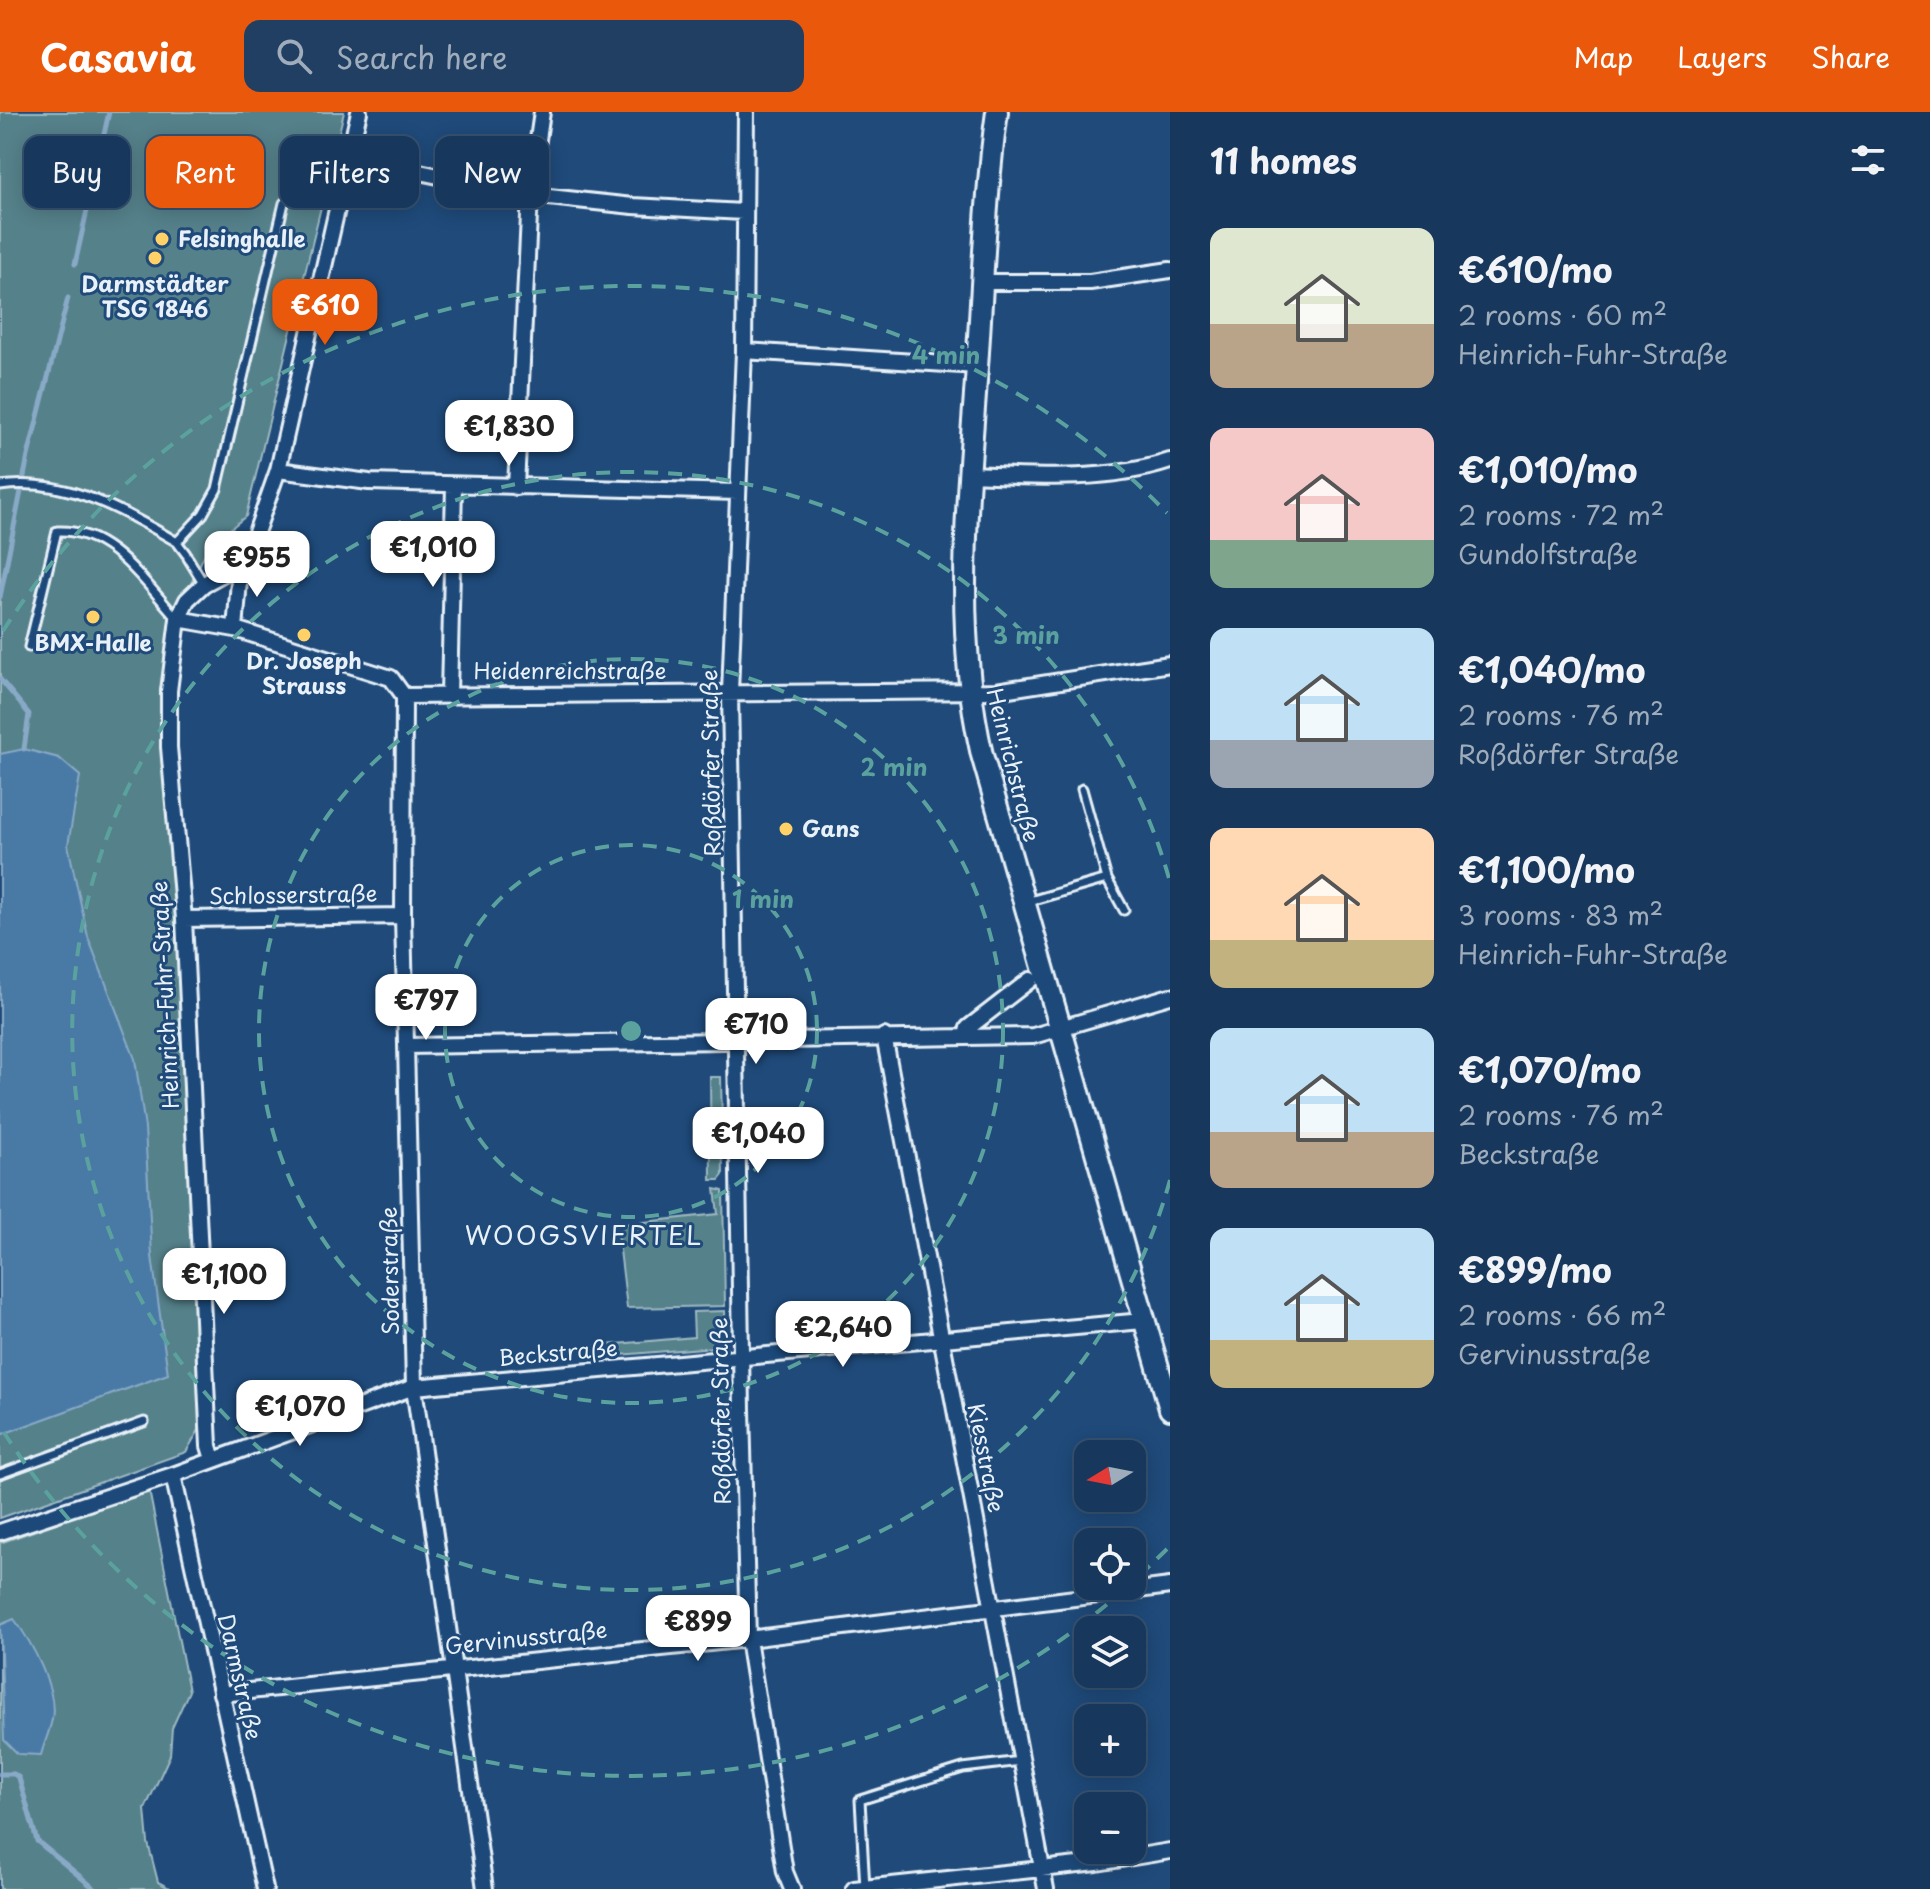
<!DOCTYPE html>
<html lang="en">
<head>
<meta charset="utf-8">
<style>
	:root { --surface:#17385c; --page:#203f62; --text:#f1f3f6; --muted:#9eacbb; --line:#365272; --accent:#ea580c }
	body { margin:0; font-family:"Playpen Sans",sans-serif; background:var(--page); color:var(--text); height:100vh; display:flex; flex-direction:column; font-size:30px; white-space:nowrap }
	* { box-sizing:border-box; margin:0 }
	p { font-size:26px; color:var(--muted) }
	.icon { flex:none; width:44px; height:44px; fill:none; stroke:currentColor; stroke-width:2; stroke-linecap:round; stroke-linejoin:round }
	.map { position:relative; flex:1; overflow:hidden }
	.panel { display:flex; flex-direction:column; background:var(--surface); width:760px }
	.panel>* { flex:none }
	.top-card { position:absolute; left:24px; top:24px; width:760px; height:72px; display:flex; gap:16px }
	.needle { width:52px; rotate:260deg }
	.buttons { position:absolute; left:1074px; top:1328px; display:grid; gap:16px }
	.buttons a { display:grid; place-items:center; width:72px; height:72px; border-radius:16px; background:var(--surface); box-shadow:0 4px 20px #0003,0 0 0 2px var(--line); font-size:40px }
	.price { position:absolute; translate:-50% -68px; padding:0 18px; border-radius:16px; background:#fff; color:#222; font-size:26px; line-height:52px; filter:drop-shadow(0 2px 4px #0008) }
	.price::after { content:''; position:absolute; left:50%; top:48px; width:24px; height:18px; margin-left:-12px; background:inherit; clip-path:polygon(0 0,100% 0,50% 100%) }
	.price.selected { background:var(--accent); color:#fff }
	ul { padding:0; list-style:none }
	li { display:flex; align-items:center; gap:24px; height:200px; padding:0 40px }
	li span { display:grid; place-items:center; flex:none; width:224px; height:160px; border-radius:16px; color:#555 }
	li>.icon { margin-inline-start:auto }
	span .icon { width:96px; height:96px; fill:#fffc; stroke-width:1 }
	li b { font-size:34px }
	h2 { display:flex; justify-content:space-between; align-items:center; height:96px; padding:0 40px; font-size:34px }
	.chip { padding:0 28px; border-radius:16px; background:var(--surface); box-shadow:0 4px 20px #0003,0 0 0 2px var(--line); font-size:28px; line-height:72px }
	.chip.selected { background:var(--accent); color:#fff }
	header { display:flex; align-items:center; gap:48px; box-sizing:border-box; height:112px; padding:0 40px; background:var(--accent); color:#fff }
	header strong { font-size:38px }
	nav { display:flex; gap:44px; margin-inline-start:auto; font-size:28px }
	.search { width:560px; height:72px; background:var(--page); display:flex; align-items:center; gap:20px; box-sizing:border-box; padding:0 28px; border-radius:16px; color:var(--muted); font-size:30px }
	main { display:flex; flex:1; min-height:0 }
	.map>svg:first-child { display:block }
</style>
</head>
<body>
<header>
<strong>Casavia</strong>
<div class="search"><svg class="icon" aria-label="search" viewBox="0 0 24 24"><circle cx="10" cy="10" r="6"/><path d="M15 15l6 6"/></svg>Search here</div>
<nav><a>Map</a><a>Layers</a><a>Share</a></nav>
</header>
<main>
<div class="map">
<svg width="1170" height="1777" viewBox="0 0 1170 1777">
	<rect width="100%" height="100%" fill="#1f4a7a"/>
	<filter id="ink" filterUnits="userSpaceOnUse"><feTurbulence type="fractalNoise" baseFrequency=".0125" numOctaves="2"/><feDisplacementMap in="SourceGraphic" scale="16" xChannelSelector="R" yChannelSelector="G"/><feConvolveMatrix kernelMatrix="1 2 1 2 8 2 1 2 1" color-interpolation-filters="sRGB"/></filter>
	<g filter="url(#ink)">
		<!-- green -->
		<path fill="#54818a" stroke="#9eb9c1" stroke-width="2" d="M0,0H344L246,404L208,435L173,510L163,642L181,814L204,1275L199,1318L186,1340L0,1406Z
			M710,965H721L723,1063L719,1068H711Z
			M715,1077L723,1079L725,1194L627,1196L617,1113L718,1102Z
			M725,1199L726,1234L596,1245L595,1234L694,1225L693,1200Z
			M149,1378L189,1579L172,1616L170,1643L145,1697L148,1731L158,1770L171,1777H0V1431Z"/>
		<!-- water -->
		<path fill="#497aa6" stroke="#89aac7" stroke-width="2" d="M24,637L59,646L80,664L68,733L88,825L135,947L145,1016L152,1144L168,1262L0,1323V642Z
			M14,1507C31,1529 58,1578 52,1607C50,1619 44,1631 41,1643L18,1642L4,1628L0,1513Z"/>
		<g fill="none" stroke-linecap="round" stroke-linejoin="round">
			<!-- stream -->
			<path stroke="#89aac7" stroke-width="5" d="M75,152L109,0
				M0,485L28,344L68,186
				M0,567L29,602L24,637
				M0,1662H14L19,1666L37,1729L95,1777"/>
			<!-- lane casing -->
			<g stroke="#e8f1f8" stroke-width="13">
				<path id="lane" d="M0,374C65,365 123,398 177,430
					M186,442L177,430L203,402L217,377L284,91
					M188,446L204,472
					M29,535L57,419C111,416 145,472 178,507
					M1107,767L1124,798
					M1026,790L1107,767L1082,677
					M0,1362L144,1310
					M865,1776L860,1688L963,1656L1021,1649"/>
			</g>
			<!-- street casing -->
			<g stroke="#e8f1f8" stroke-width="20">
				<path id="street" d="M746,0L744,239L730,580L742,1298L748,1527L785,1760L792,1777
					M347,45L530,83L633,94L743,100
					M983,170H1090L1170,158
					M744,239L977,254
					M278,358L369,370L738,380
					M969,362C1035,365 1107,370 1170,349
					M516,375L530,83L542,0
					M178,507L235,517L391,566L404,584L996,579L1170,552
					M235,517L239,469L278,358L359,0
					M449,582L454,374
					M404,584L403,804L414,1275L485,1777
					M184,807L403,804
					M884,924L1046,1777
					M966,924L968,916L1030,868
					M407,934L1033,924L1170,884
					M213,1347L209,1334L184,807L169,635V579L178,507L187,488L204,472L244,450
					M173,1363L265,1777
					M0,1420L173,1363L414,1275L1143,1209
					M221,1582L748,1527L1170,1474
					M854,1777L1097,1751L1170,1739"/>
			</g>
			<!-- secondary casing -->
			<g stroke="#e8f1f8" stroke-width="26">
				<path id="secondary" d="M997,0C985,84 983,170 977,255C968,384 953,517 982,643L1170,1297"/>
			</g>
			<!-- lane -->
			<use href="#lane" stroke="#1f4a7a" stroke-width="7"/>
			<!-- street -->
			<use href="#street" stroke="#1f4a7a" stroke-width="14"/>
			<!-- secondary -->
			<use href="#secondary" stroke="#1f4a7a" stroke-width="20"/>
		</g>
	</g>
	<!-- distance rings -->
	<g fill="none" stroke="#5ba19e" stroke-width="4" stroke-dasharray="14 10">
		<circle cx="631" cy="919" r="186"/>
		<circle cx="631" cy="919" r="372"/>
		<path d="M1170 1068A559 559 0 1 1 1170 770"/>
		<path d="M1167 1437A745 745 0 0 1 1134 1468M1125 1477A745 745 0 0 1 3 1319M3 519A745 745 0 0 1 1167 401"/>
	</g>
	<!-- markers -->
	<g fill="#ffd166" stroke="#1f4a7a" stroke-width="3">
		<circle cx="162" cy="127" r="8"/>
		<circle cx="155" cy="146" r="8"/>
		<circle cx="93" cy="505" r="8"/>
		<circle cx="304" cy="523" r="8"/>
		<circle cx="786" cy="717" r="8"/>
	</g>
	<g text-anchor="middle" stroke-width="6" stroke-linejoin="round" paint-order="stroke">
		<!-- poi labels -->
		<g font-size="22" font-weight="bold" fill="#e8f1f8" stroke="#1f4a7a">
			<text x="178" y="135" text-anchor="start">Felsinghalle</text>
			<text x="155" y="180">Darmstädter<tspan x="155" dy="25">TSG 1846</tspan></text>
			<text x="93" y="539">BMX-Halle</text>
			<text x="304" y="557">Dr. Joseph<tspan x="304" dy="25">Strauss</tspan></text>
			<text x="802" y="725" text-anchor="start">Gans</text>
		</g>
		<!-- street labels -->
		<g font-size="22" fill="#e8f1f8" stroke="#1f4a7a">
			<text x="570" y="567">Heidenreichstraße</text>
			<text transform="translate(711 651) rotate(-91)" y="8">Roßdörfer Straße</text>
			<text transform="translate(1013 653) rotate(76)" y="8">Heinrichstraße</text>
			<text transform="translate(293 783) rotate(-1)" y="8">Schlosserstraße</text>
			<text transform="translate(165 883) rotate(-93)" y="8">Heinrich-Fuhr-Straße</text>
			<text transform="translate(390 1159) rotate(-91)" y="8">Soderstraße</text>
			<text transform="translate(558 1241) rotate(-5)" y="8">Beckstraße</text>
			<text transform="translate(721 1299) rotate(-91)" y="8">Roßdörfer Straße</text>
			<text transform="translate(986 1346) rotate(79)" y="8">Kiesstraße</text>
			<text transform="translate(526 1526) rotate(-6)" y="8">Gervinusstraße</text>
			<text transform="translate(240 1565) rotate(77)" y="8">Darmstraße</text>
		</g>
		<!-- quarter labels -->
		<g font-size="26" letter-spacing="2" fill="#e8f1f8" stroke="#1f4a7a">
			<text x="584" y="1133">WOOGSVIERTEL</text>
		</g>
	</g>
	<circle cx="631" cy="919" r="12" fill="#5ba19e" stroke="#1f4a7a" stroke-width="4"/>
	<g font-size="24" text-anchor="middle" font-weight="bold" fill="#5ba19e" stroke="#1f4a7a" stroke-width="6" stroke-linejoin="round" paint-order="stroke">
		<text x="946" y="252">4 min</text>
		<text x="1026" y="532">3 min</text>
		<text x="894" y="664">2 min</text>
		<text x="763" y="796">1 min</text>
	</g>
</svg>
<div class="buttons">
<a><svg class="needle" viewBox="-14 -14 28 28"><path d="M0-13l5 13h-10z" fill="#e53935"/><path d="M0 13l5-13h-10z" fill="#9eacbb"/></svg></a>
<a><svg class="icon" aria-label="locate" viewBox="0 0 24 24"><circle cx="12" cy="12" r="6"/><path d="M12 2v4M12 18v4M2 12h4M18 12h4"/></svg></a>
<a><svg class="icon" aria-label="layers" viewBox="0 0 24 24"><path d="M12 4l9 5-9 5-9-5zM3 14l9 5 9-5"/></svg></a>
<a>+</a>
<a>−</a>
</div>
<b class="price selected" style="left:325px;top:235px">€610</b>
<b class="price" style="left:509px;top:356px">€1,830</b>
<b class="price" style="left:433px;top:477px">€1,010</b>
<b class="price" style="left:257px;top:487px">€955</b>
<b class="price" style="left:426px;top:930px">€797</b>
<b class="price" style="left:756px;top:954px">€710</b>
<b class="price" style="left:758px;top:1063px">€1,040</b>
<b class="price" style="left:224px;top:1204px">€1,100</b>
<b class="price" style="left:843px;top:1257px">€2,640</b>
<b class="price" style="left:300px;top:1336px">€1,070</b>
<b class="price" style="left:698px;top:1551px">€899</b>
<div class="top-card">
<a class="chip">Buy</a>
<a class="chip selected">Rent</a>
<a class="chip">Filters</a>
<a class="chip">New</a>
</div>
</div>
<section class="panel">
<h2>11 homes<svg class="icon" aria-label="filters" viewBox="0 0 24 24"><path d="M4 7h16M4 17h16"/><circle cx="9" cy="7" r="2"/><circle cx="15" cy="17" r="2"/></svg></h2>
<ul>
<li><span style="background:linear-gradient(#dfe7d0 60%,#b9a48a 0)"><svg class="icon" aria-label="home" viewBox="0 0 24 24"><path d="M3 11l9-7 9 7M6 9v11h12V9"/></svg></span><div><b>€610/mo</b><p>2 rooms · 60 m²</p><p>Heinrich-Fuhr-Straße</p></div></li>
<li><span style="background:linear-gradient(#f6c9c9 70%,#7fa58c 0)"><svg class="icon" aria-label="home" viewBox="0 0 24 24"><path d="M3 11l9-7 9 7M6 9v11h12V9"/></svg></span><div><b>€1,010/mo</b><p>2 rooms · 72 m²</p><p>Gundolfstraße</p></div></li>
<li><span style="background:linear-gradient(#bfe0f5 70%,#9aa5b1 0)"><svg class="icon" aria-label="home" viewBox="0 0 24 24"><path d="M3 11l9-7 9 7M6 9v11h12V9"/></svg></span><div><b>€1,040/mo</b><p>2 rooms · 76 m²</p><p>Roßdörfer Straße</p></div></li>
<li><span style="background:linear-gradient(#ffd9b3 70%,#c2b280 0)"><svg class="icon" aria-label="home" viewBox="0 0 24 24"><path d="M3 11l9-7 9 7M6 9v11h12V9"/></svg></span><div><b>€1,100/mo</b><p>3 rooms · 83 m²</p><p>Heinrich-Fuhr-Straße</p></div></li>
<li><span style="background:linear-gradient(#bfe0f5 65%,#b9a48a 0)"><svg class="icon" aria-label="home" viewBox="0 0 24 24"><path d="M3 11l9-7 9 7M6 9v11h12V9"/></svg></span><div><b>€1,070/mo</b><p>2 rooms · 76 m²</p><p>Beckstraße</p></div></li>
<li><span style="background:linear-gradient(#bfe0f5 70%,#c2b280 0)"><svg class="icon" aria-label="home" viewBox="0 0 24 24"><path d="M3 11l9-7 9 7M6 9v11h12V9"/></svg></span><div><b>€899/mo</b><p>2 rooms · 66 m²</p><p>Gervinusstraße</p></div></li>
</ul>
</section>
</main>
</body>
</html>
